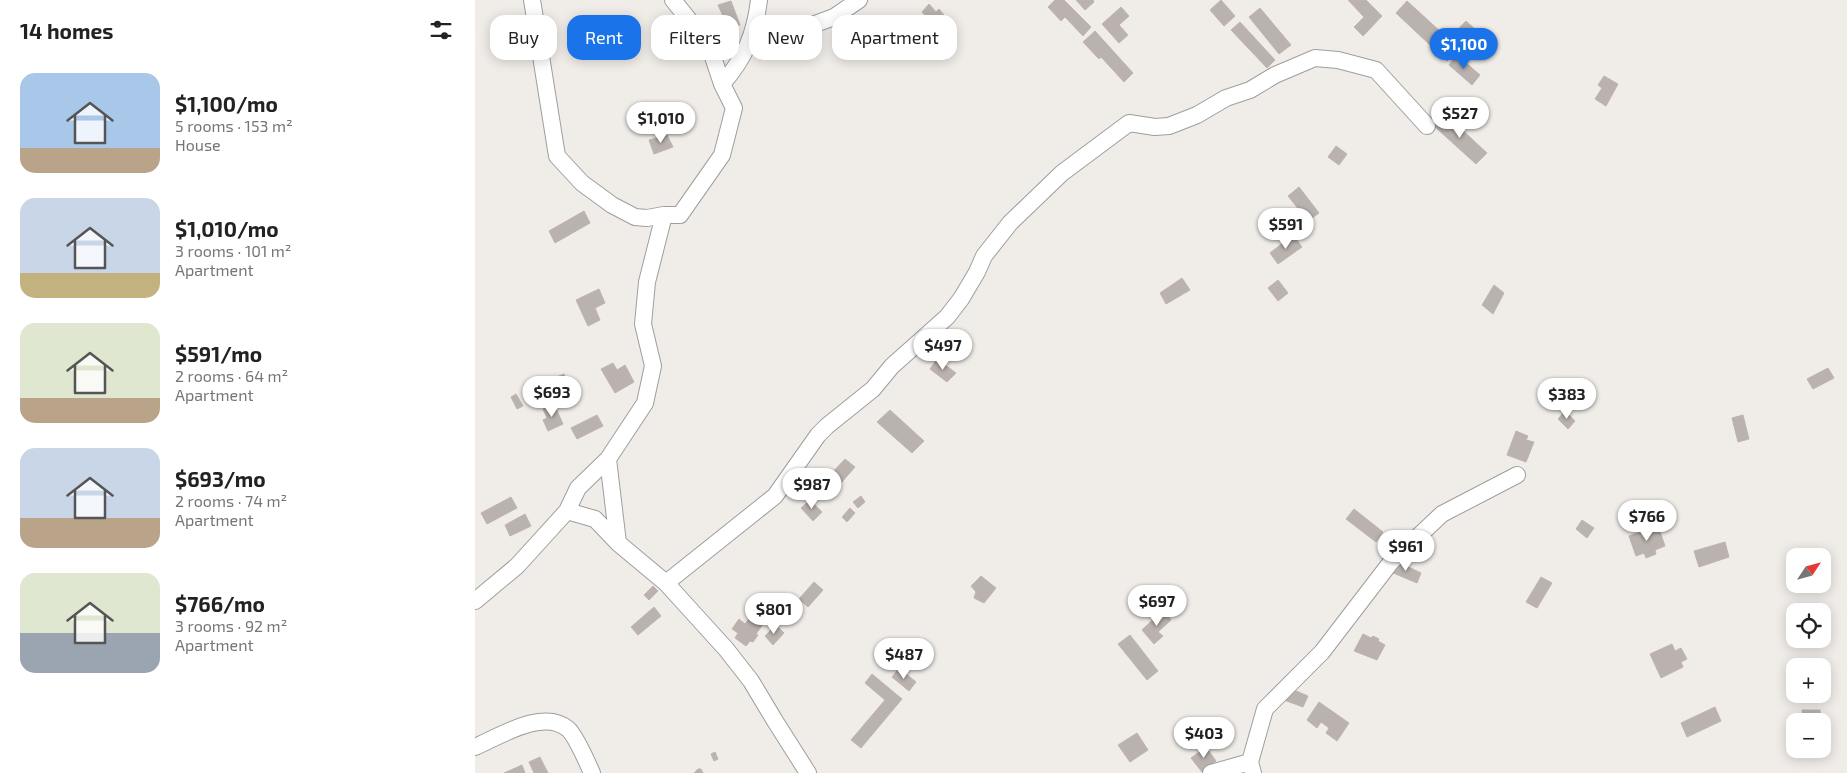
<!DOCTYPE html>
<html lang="en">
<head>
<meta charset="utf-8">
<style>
	:root { --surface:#fff; --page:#f2f2f2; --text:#222; --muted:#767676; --accent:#1a73e8 }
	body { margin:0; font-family:"Exo 2",sans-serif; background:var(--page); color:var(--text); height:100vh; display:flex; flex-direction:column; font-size:19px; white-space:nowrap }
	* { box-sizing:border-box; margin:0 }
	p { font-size:16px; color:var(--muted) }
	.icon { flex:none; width:28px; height:28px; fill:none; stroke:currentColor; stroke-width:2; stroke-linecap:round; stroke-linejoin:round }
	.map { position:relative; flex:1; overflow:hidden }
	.drawer { display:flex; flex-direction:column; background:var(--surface); width:475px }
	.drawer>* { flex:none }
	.guide { position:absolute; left:15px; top:15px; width:475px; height:45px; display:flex; gap:10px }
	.needle { width:32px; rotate:54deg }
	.tools { position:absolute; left:1311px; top:548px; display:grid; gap:10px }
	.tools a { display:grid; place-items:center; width:45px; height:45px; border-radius:10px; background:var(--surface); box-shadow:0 2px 12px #0003; font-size:25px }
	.price { position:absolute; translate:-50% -42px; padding:0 11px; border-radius:18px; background:#fff; color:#222; font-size:16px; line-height:32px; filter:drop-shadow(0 1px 2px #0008) }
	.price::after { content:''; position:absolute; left:50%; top:30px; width:15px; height:11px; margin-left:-8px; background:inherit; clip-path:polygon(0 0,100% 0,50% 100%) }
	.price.active { background:var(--accent); color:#fff }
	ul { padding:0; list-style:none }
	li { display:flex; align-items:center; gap:15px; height:125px; padding:0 20px }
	li span { display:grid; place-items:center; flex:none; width:140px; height:100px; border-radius:15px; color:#555 }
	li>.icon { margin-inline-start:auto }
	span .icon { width:60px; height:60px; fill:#fffc; stroke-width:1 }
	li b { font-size:21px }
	h2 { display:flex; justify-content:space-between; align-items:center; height:60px; padding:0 20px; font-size:21px }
	.chip { padding:0 18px; border-radius:15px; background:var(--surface); box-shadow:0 2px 12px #0003; font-size:18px; line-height:45px }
	.chip.active { background:var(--accent); color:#fff }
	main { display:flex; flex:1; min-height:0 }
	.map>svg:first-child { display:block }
</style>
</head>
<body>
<main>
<section class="drawer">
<h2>14 homes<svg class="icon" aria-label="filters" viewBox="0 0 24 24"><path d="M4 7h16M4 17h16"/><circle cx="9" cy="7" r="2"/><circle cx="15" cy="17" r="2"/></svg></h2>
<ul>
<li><span style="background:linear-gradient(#a9c7e8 75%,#b9a48a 0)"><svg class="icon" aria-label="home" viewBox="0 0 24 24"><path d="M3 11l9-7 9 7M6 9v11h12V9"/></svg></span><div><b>$1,100/mo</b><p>5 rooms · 153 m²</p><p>House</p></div></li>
<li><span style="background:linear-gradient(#c9d6e8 75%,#c2b280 0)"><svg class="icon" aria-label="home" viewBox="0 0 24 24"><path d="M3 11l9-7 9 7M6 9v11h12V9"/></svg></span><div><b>$1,010/mo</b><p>3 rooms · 101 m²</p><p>Apartment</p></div></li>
<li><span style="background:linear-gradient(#dfe7d0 75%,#b9a48a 0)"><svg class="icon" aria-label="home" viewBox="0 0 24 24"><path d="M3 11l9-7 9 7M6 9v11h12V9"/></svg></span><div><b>$591/mo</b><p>2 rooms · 64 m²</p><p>Apartment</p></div></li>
<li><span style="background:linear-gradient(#c9d6e8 70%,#b9a48a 0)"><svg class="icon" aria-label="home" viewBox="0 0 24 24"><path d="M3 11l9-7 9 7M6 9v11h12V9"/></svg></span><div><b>$693/mo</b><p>2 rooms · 74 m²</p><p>Apartment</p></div></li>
<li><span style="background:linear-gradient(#dfe7d0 60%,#9aa5b1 0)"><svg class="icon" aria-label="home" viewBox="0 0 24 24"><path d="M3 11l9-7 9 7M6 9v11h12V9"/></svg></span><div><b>$766/mo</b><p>3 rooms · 92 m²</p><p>Apartment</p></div></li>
</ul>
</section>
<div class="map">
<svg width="1372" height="773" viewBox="0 0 1372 773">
	<rect width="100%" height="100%" fill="#f0ede9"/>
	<!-- building -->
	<path fill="#bab2af" stroke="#c1b3ad" d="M580,0H589L616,27L608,36L590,17L586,21L573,7Z
		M601,0H618L619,2L610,10Z
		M746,0L760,16L749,26L735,10Z
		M873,0H891L907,16L888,36L879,27L889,17Z
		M256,1L265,25L253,27L243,5Z
		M932,1L967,33L955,45L921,13Z
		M454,4L461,12L464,9L469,15L466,17L472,24L465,31L447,12Z
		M646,7L654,16L644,25L653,35L644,43L627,24Z
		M785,8L816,45L804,54L774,17Z
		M991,21L1001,30L972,61L962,51Z
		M765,22L800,60L792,68L756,30Z
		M620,31L658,73L649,82L626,57L624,59L608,42Z
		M982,55L1005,75L997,85L974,65Z
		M1129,76L1143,84L1131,106L1120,99L1127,88L1123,85Z
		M970,114L1012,153L1001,164L959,126Z
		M192,135L198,147L179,154L174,140Z
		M861,146L872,154L864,165L853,157Z
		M824,187L844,213L833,221L813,196Z
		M109,211L115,223L80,243L74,231Z
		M818,235L827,247L803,264L795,253Z
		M707,278L715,290L691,304L685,293Z
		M803,280L813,293L803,301L793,288Z
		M1019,285L1029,293L1018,314L1007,305Z
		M124,289L130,303L120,308L125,320L113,326L101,300Z
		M462,359L481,373L472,382L455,369Z
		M138,363L142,370L150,365L159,382L140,393L126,369Z
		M1353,368L1359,378L1338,389L1332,379Z
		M89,374L97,396L86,400L77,379Z
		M67,378L75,403L63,407L55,382Z
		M41,394L48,406L42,409L36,397Z
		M79,404L88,424L73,431L68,420L72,418L68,409Z
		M415,410L449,441L437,453L402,422Z
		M1090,411L1100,421L1093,429L1083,419Z
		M122,415L128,426L102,439L96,428Z
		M1268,415L1274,439L1263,442L1257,418Z
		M1041,431L1053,436L1051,440L1059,442L1051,462L1032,455Z
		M370,459L380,467L366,483L356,474Z
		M386,496L390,502L383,508L378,502Z
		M36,497L42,508L12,524L6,513Z
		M335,500L347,512L338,521L326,508Z
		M375,508L380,513L372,522L367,517Z
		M879,509L908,532L901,542L871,519Z
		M50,514L56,526L35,536L30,525Z
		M1107,520L1119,528L1112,538L1101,529Z
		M1183,526L1190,546L1180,550L1181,554L1171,558L1169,553L1161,556L1154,536Z
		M1250,542L1254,557L1224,567L1219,551Z
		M921,561L946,573L942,583L916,572Z
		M506,576L521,588L509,603L499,598L501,592L496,586Z
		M1066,577L1077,583L1062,608L1051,602Z
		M339,582L348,590L333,607L324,599Z
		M178,586L183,591L174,600L169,595Z
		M179,607L186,616L163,635L156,627Z
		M282,608L293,617L281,634L283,635L278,642L275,641L271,646L260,638L263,633L257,629L264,619L270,624Z
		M688,610L696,620L683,632L688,636L679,644L667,630Z
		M301,625L309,633L298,645L290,636Z
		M888,634L896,638L898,636L904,639L903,641L910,645L902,660L879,651Z
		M655,635L683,671L672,680L643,644Z
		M1197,644L1200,651L1206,648L1212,659L1206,662L1208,667L1186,678L1175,654Z
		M424,668L441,682L434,691L417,677Z
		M397,674L427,699L386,748L376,740L410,700L390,683Z
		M814,688L833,696L828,707L809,700Z
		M844,702L874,723L862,741L851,733L854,728L846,722L842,728L832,720Z
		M1240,707L1246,721L1212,737L1206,723Z
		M1327,710H1345L1346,719H1328Z
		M662,733L673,750L655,762L643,745Z
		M731,747L741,761L727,772L716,758Z
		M240,752L243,759L239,761L236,754Z
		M65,757L73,773H59L54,762Z
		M47,765L50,773H29Z
		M223,769H226L228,773H219Z"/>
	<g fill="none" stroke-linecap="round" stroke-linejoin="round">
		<!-- minor casing -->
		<g stroke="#9e9e9e" stroke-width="18">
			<path id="minor" d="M57,0L82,156L107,183L137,205L160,217L172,218L189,215
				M198,0L234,45L247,84
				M271,49L292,37L324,30L359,17L384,0
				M133,459L143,543
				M92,511L120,519L143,543L191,583L251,649L276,681L300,721L333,773
				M191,583L300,496L343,435L352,426L398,389L417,366L472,317L486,299L502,272L509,256L535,223L587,173L654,123L680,127L694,126L722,115L751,98L775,90L800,75L840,58L863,60L901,70L952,126
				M0,601L42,566L92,511L103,488L133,459L170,403L178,366L168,324L172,282L189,215H205L247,155L259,108L247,84C270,58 280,34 284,0
				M0,747C25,736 69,708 93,729C101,736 112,762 117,773
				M736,773L775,762
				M778,773L775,762L790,709L847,652L916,562L967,514L1042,475"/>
		</g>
		<!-- minor -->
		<use href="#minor" stroke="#fff" stroke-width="16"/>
	</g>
</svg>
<div class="tools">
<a><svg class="needle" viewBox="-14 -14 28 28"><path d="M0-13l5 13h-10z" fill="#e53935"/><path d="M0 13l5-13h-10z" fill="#767676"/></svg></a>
<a><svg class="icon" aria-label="locate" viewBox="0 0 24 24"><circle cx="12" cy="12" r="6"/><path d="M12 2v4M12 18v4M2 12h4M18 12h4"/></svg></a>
<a>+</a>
<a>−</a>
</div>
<b class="price active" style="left:989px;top:70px">$1,100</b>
<b class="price" style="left:985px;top:139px">$527</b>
<b class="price" style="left:186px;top:144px">$1,010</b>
<b class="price" style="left:811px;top:250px">$591</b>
<b class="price" style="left:468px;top:371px">$497</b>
<b class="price" style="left:77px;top:418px">$693</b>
<b class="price" style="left:1092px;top:420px">$383</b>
<b class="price" style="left:337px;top:510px">$987</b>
<b class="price" style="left:1172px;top:542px">$766</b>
<b class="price" style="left:931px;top:572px">$961</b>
<b class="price" style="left:682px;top:627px">$697</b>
<b class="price" style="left:299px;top:635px">$801</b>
<b class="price" style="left:429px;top:680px">$487</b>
<b class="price" style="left:729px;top:759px">$403</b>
<div class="guide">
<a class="chip">Buy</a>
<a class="chip active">Rent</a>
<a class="chip">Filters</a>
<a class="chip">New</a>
<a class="chip">Apartment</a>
</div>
</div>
</main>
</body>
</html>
